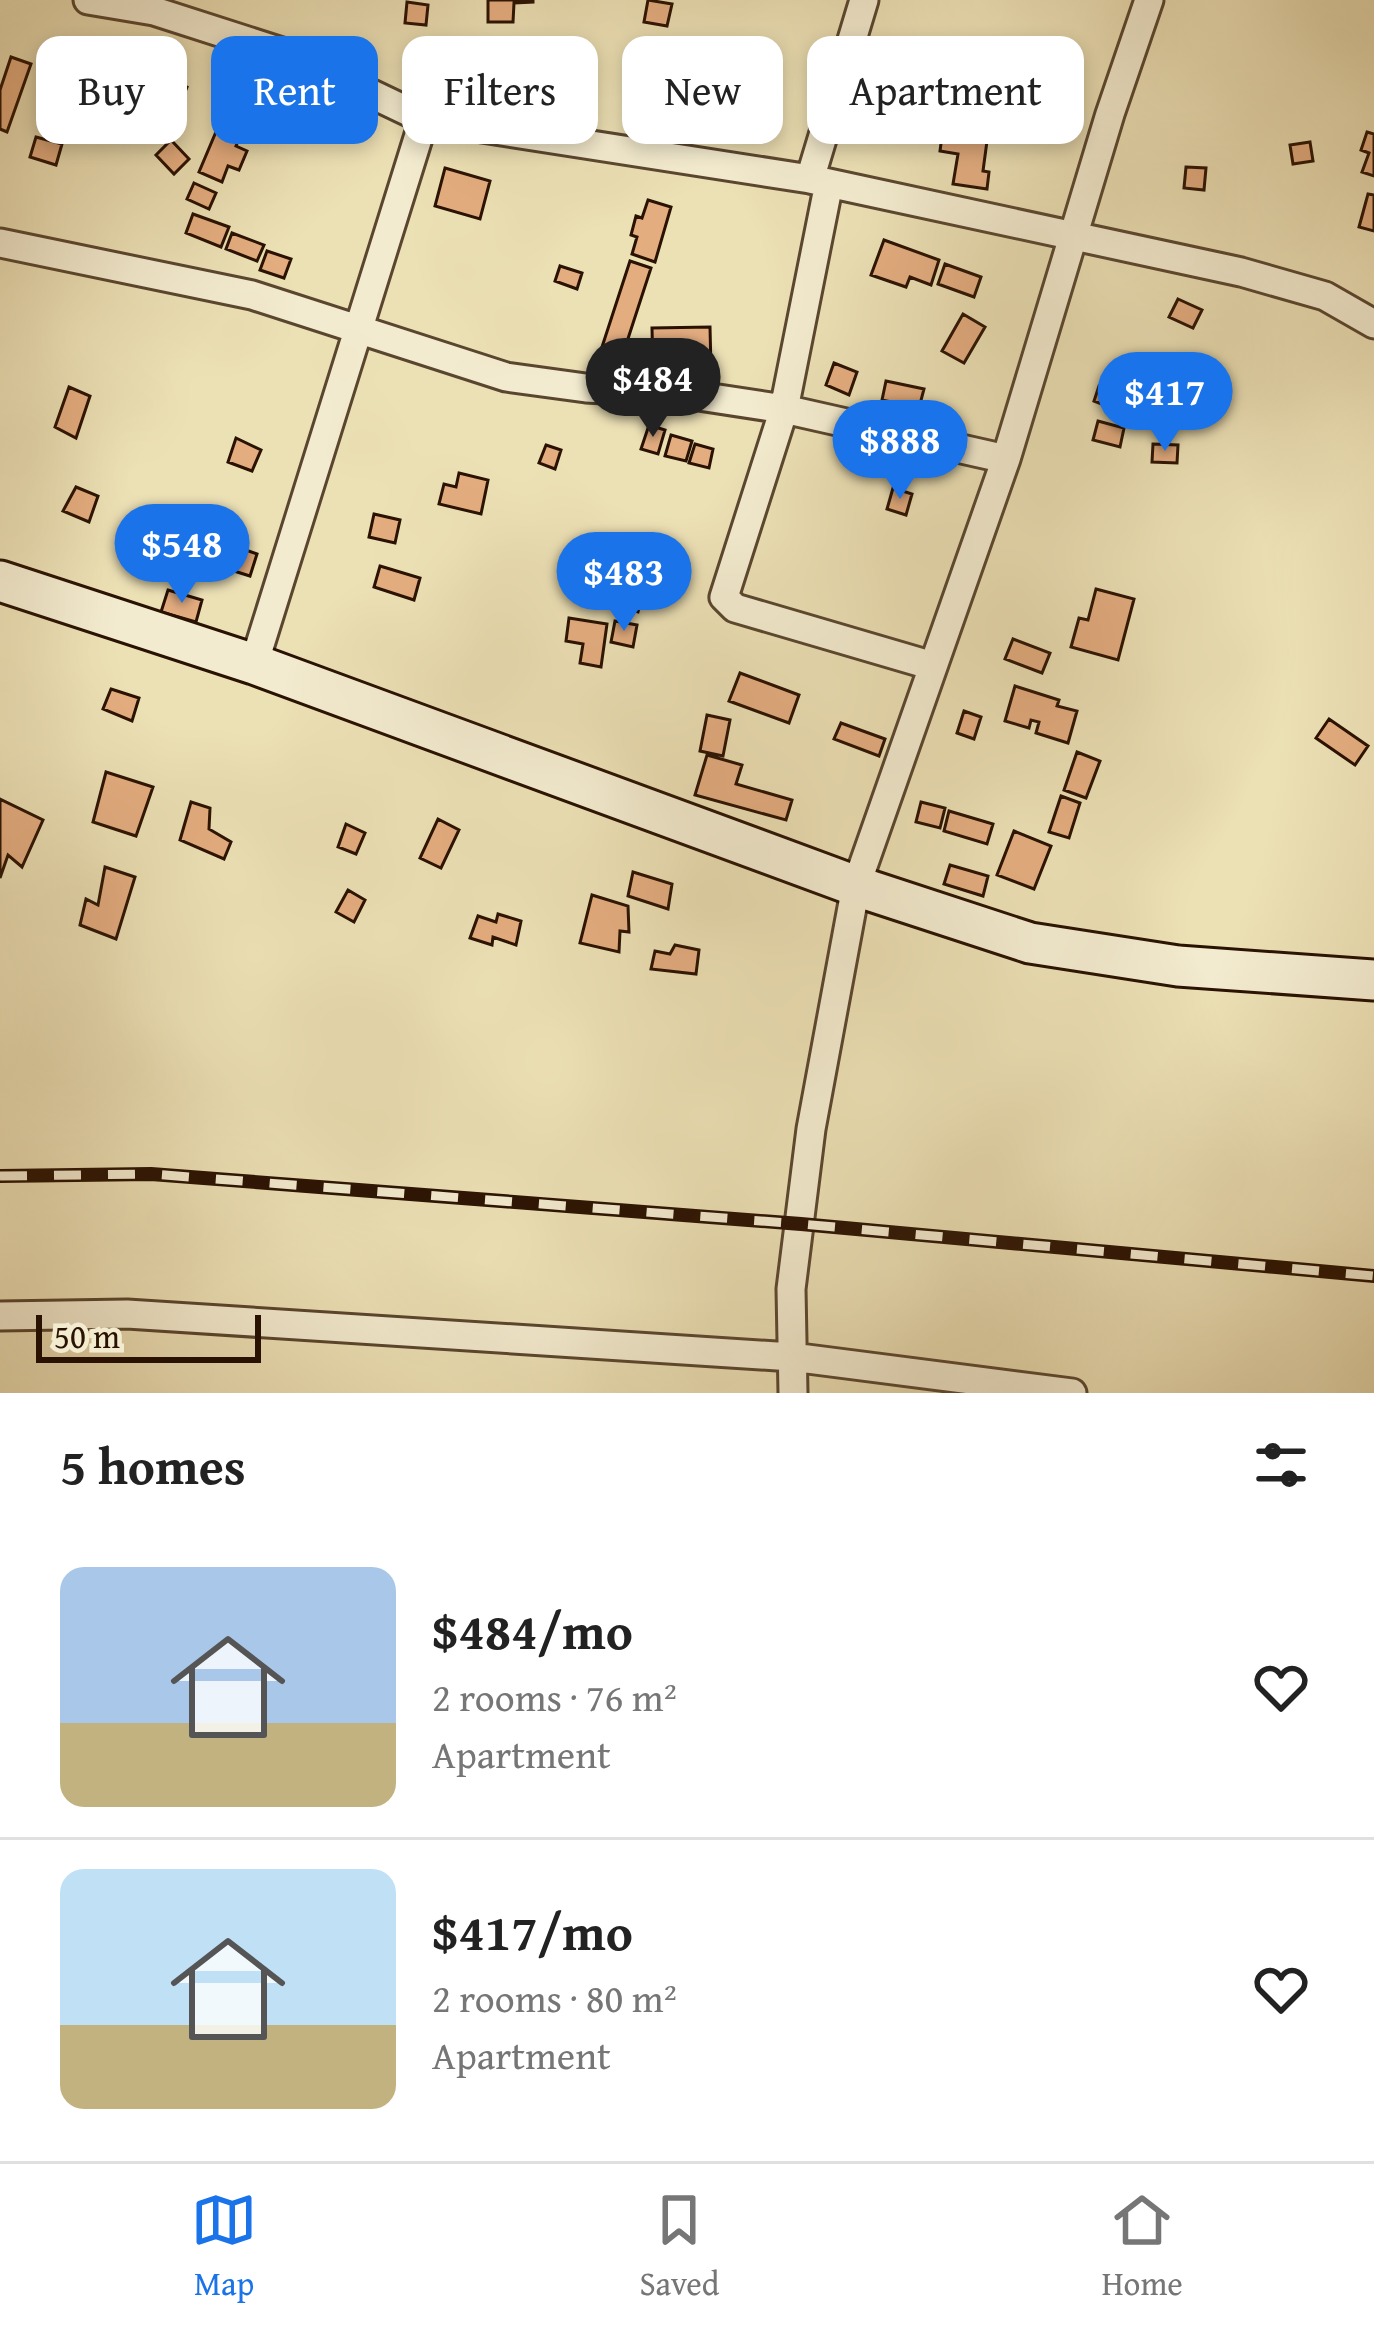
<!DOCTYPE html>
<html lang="en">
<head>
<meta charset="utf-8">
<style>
	:root { --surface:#fff; --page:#f2f2f2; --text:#222; --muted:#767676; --line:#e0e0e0; --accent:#1a73e8 }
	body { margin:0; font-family:"Gentium Book Plus",serif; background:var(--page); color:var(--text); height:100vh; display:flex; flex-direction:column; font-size:45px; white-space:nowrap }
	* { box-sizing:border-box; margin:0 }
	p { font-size:39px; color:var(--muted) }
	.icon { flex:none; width:66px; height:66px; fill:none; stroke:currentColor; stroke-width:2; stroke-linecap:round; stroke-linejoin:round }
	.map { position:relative; height:1393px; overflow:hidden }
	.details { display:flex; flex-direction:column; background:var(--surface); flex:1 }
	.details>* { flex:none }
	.hud { position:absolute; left:36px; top:36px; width:1302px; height:108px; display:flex; gap:24px }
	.scale { position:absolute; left:36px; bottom:30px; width:225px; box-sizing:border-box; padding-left:12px; border:6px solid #2a1202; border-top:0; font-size:33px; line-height:42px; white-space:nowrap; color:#2a1202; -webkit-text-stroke:9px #f3ebcf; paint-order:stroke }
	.price { position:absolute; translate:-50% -102px; padding:0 27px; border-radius:42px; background:var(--accent); color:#fff; font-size:39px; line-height:78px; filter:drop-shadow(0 3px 6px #0008) }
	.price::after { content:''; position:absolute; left:50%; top:72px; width:36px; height:27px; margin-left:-18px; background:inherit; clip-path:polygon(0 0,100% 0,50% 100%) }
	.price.on { background:#222; color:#fff }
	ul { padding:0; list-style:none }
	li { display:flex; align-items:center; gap:36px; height:300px; padding:0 60px }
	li+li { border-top:3px solid var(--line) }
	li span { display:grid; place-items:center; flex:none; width:336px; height:240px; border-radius:24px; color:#555 }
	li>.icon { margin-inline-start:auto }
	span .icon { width:144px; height:144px; fill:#fffc; stroke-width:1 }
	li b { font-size:51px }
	h2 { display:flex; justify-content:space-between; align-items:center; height:144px; padding:0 60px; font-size:51px }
	.pill { padding:0 42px; border-radius:24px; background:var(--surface); box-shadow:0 6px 18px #0003; font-size:42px; line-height:108px }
	.pill.on { background:var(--accent); color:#fff }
	.tab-bar { display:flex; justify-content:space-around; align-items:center; height:168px; border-top:3px solid var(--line); background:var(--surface); font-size:33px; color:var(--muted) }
	.tab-bar a { display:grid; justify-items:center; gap:6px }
	.tab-bar .on { color:var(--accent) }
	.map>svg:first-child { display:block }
</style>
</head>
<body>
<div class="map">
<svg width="1374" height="1393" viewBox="0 0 1374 1393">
	<rect width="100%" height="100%" fill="#ece0b5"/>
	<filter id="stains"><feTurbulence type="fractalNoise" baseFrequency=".00167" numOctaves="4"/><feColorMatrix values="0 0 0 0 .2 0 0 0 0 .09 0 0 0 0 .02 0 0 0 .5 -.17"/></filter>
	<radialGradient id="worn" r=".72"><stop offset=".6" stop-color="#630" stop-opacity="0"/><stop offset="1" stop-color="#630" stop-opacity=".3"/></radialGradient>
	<!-- building -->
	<path fill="#e4ad80" stroke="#2a1202" stroke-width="3" d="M488,0H533V2L514,3L513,22H488Z
		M648,0L672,4L667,26L644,22Z
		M407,2L428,5L426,25L405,23Z
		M636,48L659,53L649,105L627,100Z
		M11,57L31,64L7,132L0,129V90Z
		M159,76L187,87L176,114L148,102Z
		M948,90L993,96L983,171L989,172L987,189L953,184L958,154L940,151Z
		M724,98L777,112L771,135L718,121Z
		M221,120L243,129L236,146L247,151L239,170L228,166L222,182L199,172Z
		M1367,132L1374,134V176L1362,172L1369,153L1361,150Z
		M36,137L62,144L56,165L30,157Z
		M171,140L189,159L174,174L156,155Z
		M1310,142L1313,161L1293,164L1290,145Z
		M1186,167L1206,168L1204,190L1184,188Z
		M445,168L490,181L480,219L435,206Z
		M194,183L216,193L209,209L187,199Z
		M1368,194L1374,195V231L1359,227Z
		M648,200L671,207L655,262L632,254L637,237L631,235L636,216L642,218Z
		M193,214L229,227L221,247L186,233Z
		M232,233L264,245L257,261L226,249Z
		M884,240L939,260L931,285L910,277L906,287L871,275Z
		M267,251L291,259L284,278L260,270Z
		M630,261L651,268L622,357L601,350Z
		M945,264L981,277L974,297L938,284Z
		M560,266L582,273L577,289L555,281Z
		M1178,299L1202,310L1193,328L1169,317Z
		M963,314L985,327L964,363L942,351Z
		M710,327L711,369L653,370L652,328Z
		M834,363L857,372L849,395L826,385Z
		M886,381L924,389L919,408L882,400Z
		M1099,386L1117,392L1112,408L1094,401Z
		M69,387L90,396L76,438L55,427Z
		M1098,421L1124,428L1120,447L1093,440Z
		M649,425L665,430L658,454L641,449Z
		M671,435L692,441L686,461L665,456Z
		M236,438L261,450L252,471L228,462Z
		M695,444L713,449L709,468L689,463Z
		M1153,444L1178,445L1177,463L1152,462Z
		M546,445L561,450L555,469L539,463Z
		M459,473L488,480L481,514L439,504L444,484L456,487Z
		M76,487L98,496L89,522L63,511Z
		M893,488L912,494L906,515L887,509Z
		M374,514L400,520L395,543L369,537Z
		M209,537L257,554L250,576L199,560Z
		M380,566L420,578L414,600L374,587Z
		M601,579L643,591L638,612L595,600Z
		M1096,589L1134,599L1118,660L1071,647L1079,618L1088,620Z
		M168,590L202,600L196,622L161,612Z
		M569,618L607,624L601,667L580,663L583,644L566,641Z
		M615,621L637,625L633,647L611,642Z
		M1013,639L1050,653L1042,673L1005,659Z
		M740,673L799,695L789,723L729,701Z
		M1015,686L1059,700L1057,706L1077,711L1068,743L1036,733L1039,722L1031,720L1029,728L1005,721Z
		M111,689L139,698L132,721L103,709Z
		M964,711L981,717L974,739L957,733Z
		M707,715L730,720L723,756L700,751Z
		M1329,719L1368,746L1355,765L1316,738Z
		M841,723L885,739L879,756L834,739Z
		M1077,752L1100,761L1086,798L1064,790Z
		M707,755L742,765L736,784L792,800L786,820L695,795Z
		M106,772L153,787L136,836L93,822Z
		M1061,796L1080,803L1069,838L1049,832Z
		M0,799L43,820L22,867L8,855L0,878Z
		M191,802L210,808L209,829L231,842L224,859L180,840Z
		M921,802L945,808L940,828L916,822Z
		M949,811L993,824L987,844L944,831Z
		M438,819L459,830L441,868L420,858Z
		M346,824L365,833L356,854L338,847Z
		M1014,831L1051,846L1034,889L997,875Z
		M950,865L988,876L983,896L944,884Z
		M105,867L135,877L116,939L80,925L86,899L98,905Z
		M633,872L672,884L668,909L628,896Z
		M348,890L365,900L354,922L336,912Z
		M592,895L628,906L629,932L620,931L619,952L580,943Z
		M498,914L521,921L516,945L493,937L492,945L470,938L478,916L496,922Z
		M675,945L699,950L696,974L651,969L655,951L670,954Z"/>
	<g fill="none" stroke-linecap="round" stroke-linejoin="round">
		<!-- street casing -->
		<g stroke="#5a462f" stroke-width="33">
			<path id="street" d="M88,0L154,11L288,54L424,119L810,179L1241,272L1325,296L1374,324
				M810,179L864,0
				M829,183L784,409L724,597L735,608L933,666
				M0,243L252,295L506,377L586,388L679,393L784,409L1006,459
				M254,664L424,119
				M0,1316L127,1314L792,1357L1072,1393
				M793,1393L791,1289L811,1129L856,886L1006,459L1110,114L1149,0"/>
		</g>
		<!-- secondary casing -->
		<g stroke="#2a1202" stroke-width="45">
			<path id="secondary" d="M0,581L254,664L856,886L1030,943L1178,966L1374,980"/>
		</g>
		<!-- street -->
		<use href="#street" stroke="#f3ebcf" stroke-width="27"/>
		<!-- secondary -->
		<use href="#secondary" stroke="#f3ebcf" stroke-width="39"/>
		<!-- rail casing -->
		<g stroke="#2a1202" stroke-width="14">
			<path id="rail" d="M0,1176L151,1174L801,1224L1374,1276"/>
		</g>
		<!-- rail -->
		<use href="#rail" stroke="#f3ebcf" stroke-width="9" stroke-dasharray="27" stroke-linecap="butt"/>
	</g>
	<rect width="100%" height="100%" filter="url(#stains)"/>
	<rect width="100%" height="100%" fill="url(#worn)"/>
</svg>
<div class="scale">50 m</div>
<b class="price on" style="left:653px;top:440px">$484</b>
<b class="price" style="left:1165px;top:454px">$417</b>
<b class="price" style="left:900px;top:502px">$888</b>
<b class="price" style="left:182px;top:606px">$548</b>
<b class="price" style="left:624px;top:634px">$483</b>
<div class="hud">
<a class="pill">Buy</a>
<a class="pill on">Rent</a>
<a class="pill">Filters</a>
<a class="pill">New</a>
<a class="pill">Apartment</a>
</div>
</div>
<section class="details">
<h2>5 homes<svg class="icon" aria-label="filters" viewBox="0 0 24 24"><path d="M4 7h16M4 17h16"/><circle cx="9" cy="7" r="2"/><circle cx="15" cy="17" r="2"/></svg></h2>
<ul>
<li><span style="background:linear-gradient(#a9c7e8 65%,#c2b280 0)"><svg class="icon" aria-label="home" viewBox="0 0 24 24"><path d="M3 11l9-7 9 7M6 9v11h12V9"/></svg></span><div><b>$484/mo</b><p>2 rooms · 76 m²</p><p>Apartment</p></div><svg class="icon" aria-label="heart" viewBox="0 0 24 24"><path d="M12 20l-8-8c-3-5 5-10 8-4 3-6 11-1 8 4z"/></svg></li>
<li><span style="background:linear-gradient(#bfe0f5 65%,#c2b280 0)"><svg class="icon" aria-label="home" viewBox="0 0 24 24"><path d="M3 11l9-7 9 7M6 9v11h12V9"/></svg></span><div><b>$417/mo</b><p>2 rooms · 80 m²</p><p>Apartment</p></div><svg class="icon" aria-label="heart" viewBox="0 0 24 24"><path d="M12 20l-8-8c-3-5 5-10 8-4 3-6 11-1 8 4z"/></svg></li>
</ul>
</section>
<nav class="tab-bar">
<a class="on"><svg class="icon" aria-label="map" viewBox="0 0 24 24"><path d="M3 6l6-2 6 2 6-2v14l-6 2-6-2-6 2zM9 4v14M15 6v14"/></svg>Map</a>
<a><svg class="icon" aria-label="saved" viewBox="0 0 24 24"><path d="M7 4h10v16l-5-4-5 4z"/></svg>Saved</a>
<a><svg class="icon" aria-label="home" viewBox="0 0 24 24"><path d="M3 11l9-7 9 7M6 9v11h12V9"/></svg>Home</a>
</nav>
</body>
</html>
